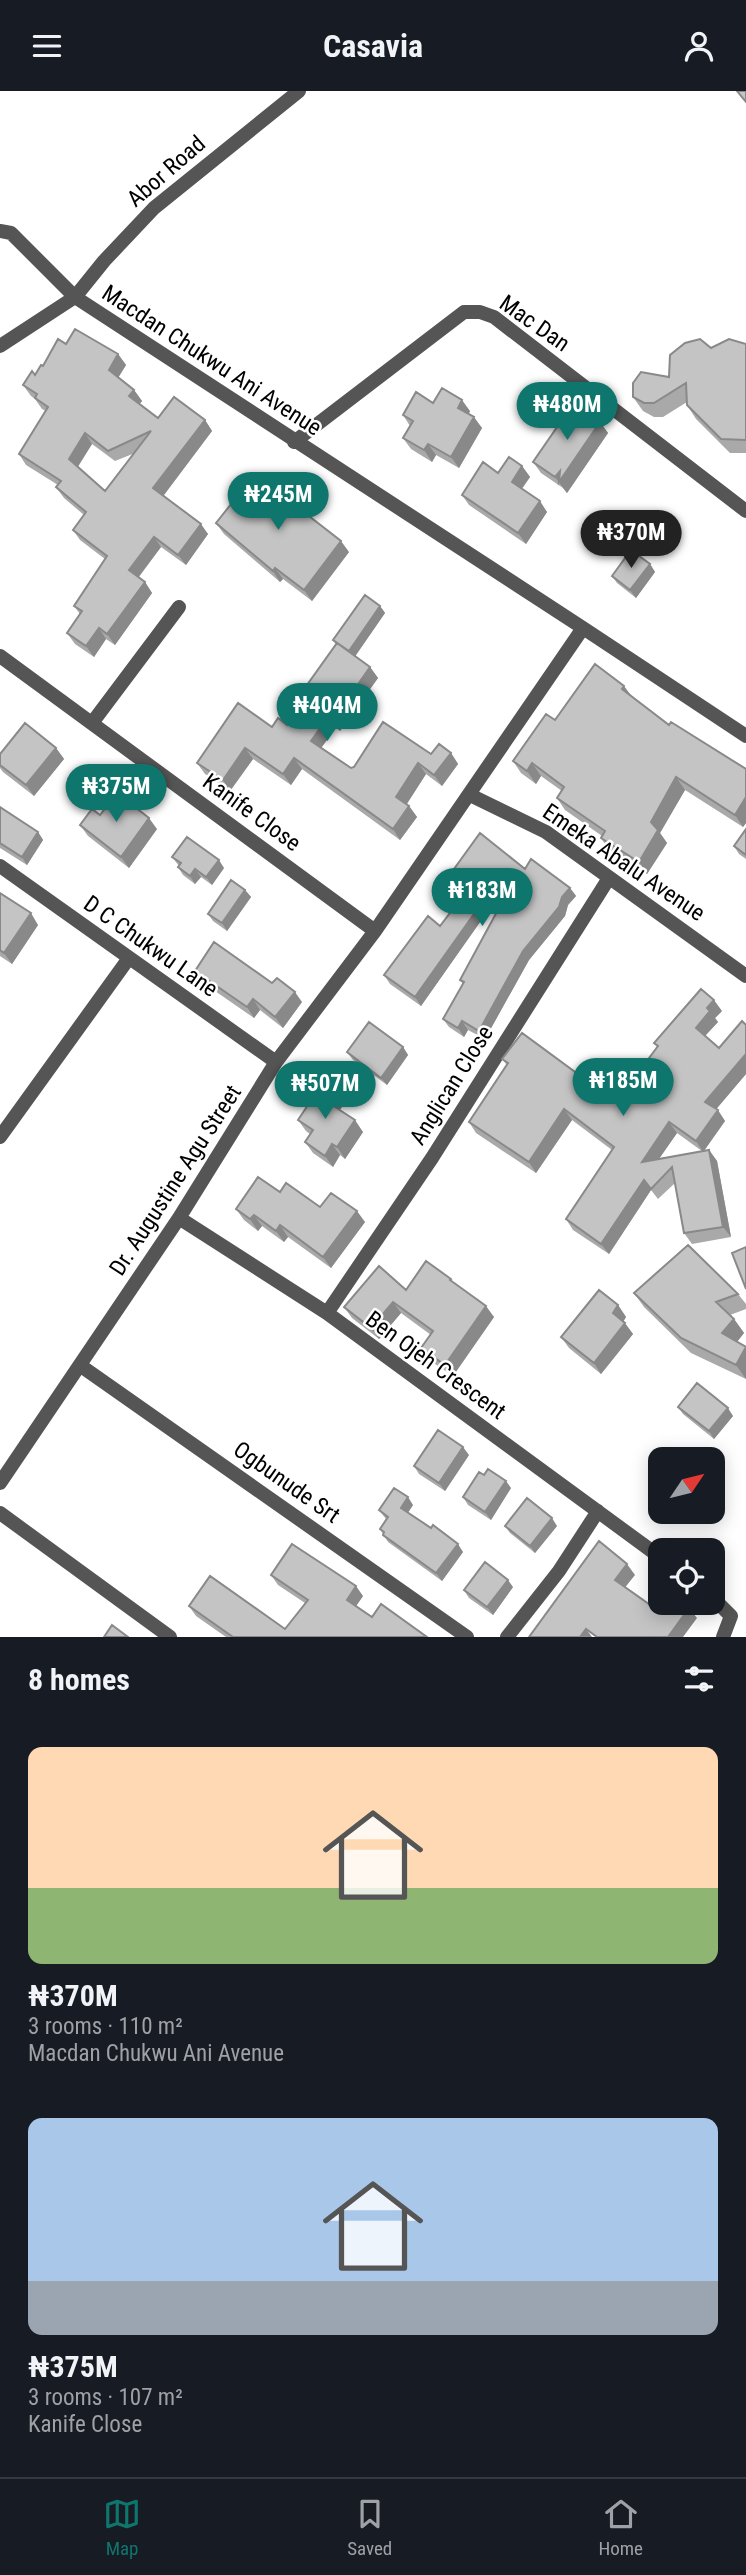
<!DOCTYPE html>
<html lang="en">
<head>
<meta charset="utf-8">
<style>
	:root { --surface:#171b24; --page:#242831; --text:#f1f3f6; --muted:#9ea1a6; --line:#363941; --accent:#0f766e }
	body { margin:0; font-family:"Roboto Condensed",sans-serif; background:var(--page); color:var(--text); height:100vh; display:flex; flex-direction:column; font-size:26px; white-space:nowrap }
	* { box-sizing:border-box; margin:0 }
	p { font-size:23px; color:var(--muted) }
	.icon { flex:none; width:38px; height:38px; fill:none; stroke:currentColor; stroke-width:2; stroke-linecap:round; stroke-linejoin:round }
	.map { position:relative; height:1546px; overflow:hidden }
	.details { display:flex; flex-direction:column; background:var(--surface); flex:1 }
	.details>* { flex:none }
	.needle { width:46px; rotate:55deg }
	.tools { position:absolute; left:648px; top:1356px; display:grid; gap:14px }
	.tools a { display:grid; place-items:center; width:77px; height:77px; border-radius:14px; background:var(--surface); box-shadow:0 4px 18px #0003; font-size:35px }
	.price { position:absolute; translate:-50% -60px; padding:0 16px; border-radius:24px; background:var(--accent); color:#fff; font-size:23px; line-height:46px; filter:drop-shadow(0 2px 4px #0008) }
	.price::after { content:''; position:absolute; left:50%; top:42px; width:21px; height:16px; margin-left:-10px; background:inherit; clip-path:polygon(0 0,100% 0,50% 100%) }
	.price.current { background:#222; color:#fff }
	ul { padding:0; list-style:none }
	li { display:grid; align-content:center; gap:14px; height:371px; padding:0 28px }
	li span { display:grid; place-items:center; height:217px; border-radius:14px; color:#555 }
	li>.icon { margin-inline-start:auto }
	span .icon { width:126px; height:126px; fill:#fffc; stroke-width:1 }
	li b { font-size:30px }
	h2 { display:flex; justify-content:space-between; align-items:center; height:84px; padding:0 28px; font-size:30px }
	header { display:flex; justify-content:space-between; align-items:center; height:91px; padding:0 28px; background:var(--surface); font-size:32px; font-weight:700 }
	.menu { display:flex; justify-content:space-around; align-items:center; height:98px; border-top:2px solid var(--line); background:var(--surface); font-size:19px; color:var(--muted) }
	.menu a { display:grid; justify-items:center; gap:4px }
	.menu .current { color:var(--accent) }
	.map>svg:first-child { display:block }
</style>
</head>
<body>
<header><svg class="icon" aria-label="menu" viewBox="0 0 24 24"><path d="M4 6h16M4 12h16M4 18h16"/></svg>Casavia<svg class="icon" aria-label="person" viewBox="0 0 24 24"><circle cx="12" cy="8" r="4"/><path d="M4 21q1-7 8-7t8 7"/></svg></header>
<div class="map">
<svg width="746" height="1546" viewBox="0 0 746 1546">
	<rect width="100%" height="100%" fill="#fff"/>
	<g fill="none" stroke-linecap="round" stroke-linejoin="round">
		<!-- minor -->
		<path stroke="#555" stroke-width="14" d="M0,140L11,142L75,206L583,537L746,645
			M294,351L464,221H480L494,226L746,420
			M0,565L375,840
			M92,632L179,516
			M470,704L546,741L746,885
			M0,775L276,971
			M0,1046L129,867
			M179,1127L327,1222L660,1466
			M327,1222L432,1067L609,787
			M81,1275L467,1546
			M0,1392L179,1127L276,971L375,840L583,537
			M0,1422L170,1546
			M712,1506L731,1525L723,1546
			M507,1546L559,1480L598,1420"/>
		<!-- tertiary -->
		<path stroke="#555" stroke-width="14" d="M0,255L75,206L104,170L154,117L299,0"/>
	</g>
	<!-- wall -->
	<path fill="#a9a9a9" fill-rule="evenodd" d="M66,253L118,263L126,274L118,287L134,299L142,310L139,313L158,327L205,329L212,340L163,405L208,443L186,474L161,456L139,486L145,491L152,502L115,554L106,548L94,566L75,553L67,542L80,523L74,515L105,468L80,449L73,439L84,424L64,407L56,396L58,394L26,374L19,363L46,320L42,318L35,308L31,305L23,294ZM92,353L115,370L135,362L105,400L78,376Z
		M746,253V362H730L696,328L687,314V311L663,326H654L643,320L633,306L669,286L711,257Z
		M433,312L470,320L469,323L482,337L459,377L436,364L432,371L411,358L403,347L410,335L403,324Z
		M600,331L608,342L567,402L563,397L541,382L533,371Z
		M522,375L530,386L522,398L547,421L526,453L469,414L462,404L498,382Z
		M216,432L349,461L312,510L283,488L280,491L224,443Z
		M650,473L655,481L636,507L617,492L612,485Z
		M380,515L385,522L355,565L370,576L378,587L340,640L336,637L321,657L351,677L431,663L451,662L458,673L442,695L426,683L407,713L409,715L417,726L400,749L302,678L291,694L253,668L230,700L205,683L197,672L287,634L305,610L306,606L302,601L336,554L333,549Z
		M632,606L669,634L746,678V732L743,736L685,699L660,742L667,752L647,783L609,759L601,747L602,745L565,719L557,707L562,700L541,685L536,693L521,682L513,670L555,629Z
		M56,657L64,668L34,705L3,681L0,677V663Z
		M0,716L38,741L43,749L27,774L0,757Z
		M80,734L157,738L129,777L88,745Z
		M746,738V768L739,763L734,755Z
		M172,766L224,777L212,794L201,786L195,793L183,784L178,776L179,775Z
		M525,778L570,797L576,805L568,814L565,825L529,869L485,948L468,939L464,946L449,936L443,928L463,893L460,889L498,818L492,814L421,915L390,893L384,884L440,835L457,813L447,805L441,796Z
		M245,799L251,806L227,840L213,830L208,823Z
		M0,802L38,834L12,873L0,865Z
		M195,880L302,911L283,937L260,919L254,927L202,891Z
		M722,920L715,927L718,931L705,945L719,957L746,934V983L716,1018L725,1030L704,1060L709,1059L717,1070L731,1146L692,1153L684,1142L675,1092L658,1108L651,1099L609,1163L573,1139L566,1128L612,1059L572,1029L536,1082L476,1042L469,1031L507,974L502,968L616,1011L657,956L654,952ZM677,1042L702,1060L659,1068Z
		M403,956L408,964L387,994L353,969L347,961Z
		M336,1002L344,1013L340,1019L363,1041L345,1068L340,1064L333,1076L313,1062L305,1051L310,1043L306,1040L298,1029Z
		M280,1101L365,1131L331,1177L288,1146L284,1151L262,1135L258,1140L244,1129L236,1118Z
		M454,1192L494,1226L453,1285L429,1269L421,1257L431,1244L401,1222L379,1248L352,1227L344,1216L406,1199Z
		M634,1202L738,1203L746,1213V1218L730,1224L734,1228L744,1242L737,1251L746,1257V1288L691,1262L644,1216Z
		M618,1214L626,1226L623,1231L633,1243L601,1283L569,1257L561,1246Z
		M678,1316L733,1325L714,1348L683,1323Z
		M469,1364L445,1400L419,1383L414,1375Z
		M511,1397L491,1429L468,1414L463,1406Z
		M413,1414L408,1422L463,1461L442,1490L388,1451L380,1438L386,1428L379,1419Z
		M505,1435H557L535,1462L510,1442Z
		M271,1484L363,1505L356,1515L372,1526L427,1546H226L196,1525L189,1515L285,1538L305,1512L278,1494Z
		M513,1496L493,1524L469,1507L464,1499Z"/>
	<!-- shaded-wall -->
	<path fill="#898989" d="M118,263L126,274L116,290L109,279Z
		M134,299L142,310L137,316L129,305Z
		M462,309L470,320L466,328L458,317Z
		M474,326L482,337L459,377L451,366Z
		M205,329L212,340L161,408L153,397Z
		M600,331L608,342L567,402L555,386Z
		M85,342L92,353L76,378L69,368Z
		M428,353L436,364L432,371L424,359Z
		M522,375L530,386L519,401L512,391Z
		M540,410L547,421L526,453L518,442Z
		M201,433L208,443L186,474L178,464Z
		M154,446L161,456L136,489L129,479Z
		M341,450L349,461L312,510L304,499Z
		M650,473L655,481L636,507L630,499Z
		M275,477L283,488L280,491L273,480Z
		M145,491L152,502L115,554L107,543Z
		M380,515L385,522L354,567L349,560Z
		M99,537L106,548L94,566L86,555Z
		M370,576L378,587L340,640L333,629Z
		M624,595L633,607L622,598Z
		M328,626L336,637L318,661L311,650Z
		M56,657L64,668L34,705L26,694Z
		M245,657L253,668L230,700L223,689Z
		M451,662L458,673L442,695L434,684Z
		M294,667L302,678L291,694L283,683Z
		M418,672L426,683L404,717L396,706Z
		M532,672L541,685L536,693L527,680Z
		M676,686L685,699L660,742L667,752L647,783L639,771L651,731Z
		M746,706V732L743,736L735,724Z
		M409,715L417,726L400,749L393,738Z
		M149,727L157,738L129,777L121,766Z
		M38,741L43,749L27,774L22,766Z
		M219,769L224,777L212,794L206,786Z
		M195,778L201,786L195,793L190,785Z
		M570,797L576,805L568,814L565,825L529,869L485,948L479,940L523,860L562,806Z
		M245,799L251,806L227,840L222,832Z
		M486,806L492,814L421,915L415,906Z
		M31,822L38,834L12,873L4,862Z
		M295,901L302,911L283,937L275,926Z
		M253,908L260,919L254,927L247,916Z
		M714,909L722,920L715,927L718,931L703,947L696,937L707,917Z
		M462,930L468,939L464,946L458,937Z
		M403,956L408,964L387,994L381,987Z
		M746,963V983L713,1022L705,1011Z
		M336,1002L344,1013L337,1023L329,1012Z
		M564,1018L572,1029L536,1082L529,1071Z
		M718,1019L725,1030L703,1061L696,1050Z
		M355,1029L363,1041L345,1068L337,1056Z
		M669,1031L677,1042L649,1082L642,1071Z
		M332,1053L340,1064L333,1076L325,1065Z
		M709,1059L717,1070L731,1146L723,1136Z
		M644,1089L651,1099L609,1163L601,1153Z
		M357,1120L365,1131L331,1177L323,1166Z
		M254,1124L262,1135L258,1140L250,1128Z
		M280,1134L288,1146L284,1151L276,1140Z
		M393,1211L401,1222L379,1248L371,1237Z
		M618,1214L626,1226L621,1234L613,1222Z
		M486,1215L494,1226L453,1285L445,1274Z
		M734,1228L744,1242L732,1257L722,1242Z
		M625,1232L633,1243L601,1283L594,1272Z
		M746,1256V1288L736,1274Z
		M728,1317L733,1325L714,1348L709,1340Z
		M463,1356L469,1364L445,1400L439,1392Z
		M506,1390L511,1397L491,1429L485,1421Z
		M408,1406L413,1414L406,1424L401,1417Z
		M552,1427L557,1435L535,1462L530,1455Z
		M458,1453L463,1461L442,1490L436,1482Z
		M627,1473L635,1484L623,1499L615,1489Z
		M508,1489L513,1496L493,1524L487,1516Z
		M356,1495L363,1505L354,1518L347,1509Z
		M689,1517L697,1527L683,1546H668Z
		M586,1538L592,1546H580Z"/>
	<!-- building -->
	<path fill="#c4c4c4" stroke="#898989" stroke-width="2" fill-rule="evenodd" d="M737,0H746V11Z
		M75,238L118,263L109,279L134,299L129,305L158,327L174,306L205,329L153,397L201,433L178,464L154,446L129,479L145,491L107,543L99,537L86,555L67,542L82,520L74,515L107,465L73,439L86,421L56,396L61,390L19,363L48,316L35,307L37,303L23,294L32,280L35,284L41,274L43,275L58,248L66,253ZM151,340L105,400L69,368L85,342L108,360Z
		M700,248L711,257L729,248L746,253V349L721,348L687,314L686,292L654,312H644L633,306V292L641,281L669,286L670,264L685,252Z
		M442,297L462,309L458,317L474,326L451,366L428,353L424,359L403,347L413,330L403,324L416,301L433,312Z
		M573,313L600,331L559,391L560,380L555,386L533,371Z
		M509,366L522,375L512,391L540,410L518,442L462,404L483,371L498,382Z
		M255,383L341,450L304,499L275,477L273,480L216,432Z
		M631,459L650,473L630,499L612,485Z
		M365,504L380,515L349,560L333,549Z
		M337,552L370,576L333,629L328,626L311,650L351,677L354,676L383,631L431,663L439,653L451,662L434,684L418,672L396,706L409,715L393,738L294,667L283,683L245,657L223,689L197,672L238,612L272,636L278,627L287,634L305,610L304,609L307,604L302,601Z
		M595,573L624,595L622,598L669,634L671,631L746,678V706L735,724L676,686L651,731L658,739L639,771L601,747L605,740L557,707L564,696L532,672L527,680L513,670L546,623L555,629Z
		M25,632L56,657L26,694L0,674V663Z
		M117,702L149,727L121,766L80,734L92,718L100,724Z
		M0,716L38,741L22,766L0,752Z
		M746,738V764L734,755Z
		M480,742L525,778L531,768L570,797L562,806L559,816L523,860L479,940L462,930L458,937L443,928L464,891L460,889L500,815L486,806L415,906L384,884L428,825L440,835L459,810L441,796Z
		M187,746L219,769L206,786L195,778L190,785L178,776L181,772L172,766Z
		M231,789L245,799L222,832L208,823Z
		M0,802L31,822L4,862L0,859Z
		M214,851L272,892L277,887L295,901L275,926L253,908L247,916L195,880Z
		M701,898L714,909L707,917L710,920L696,937L719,957L742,930L746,934V963L705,1011L718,1019L696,1050L669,1031L642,1071L709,1059L723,1136L684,1142L672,1076L651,1098L644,1089L601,1153L566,1128L614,1056L564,1018L529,1071L469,1031L508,972L502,968L522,942L616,1011L658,955L654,952Z
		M369,931L403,956L381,987L347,961Z
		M322,993L336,1002L329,1012L355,1029L337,1056L332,1053L325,1065L305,1051L313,1039L298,1029Z
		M258,1086L280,1101L286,1092L320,1116L331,1102L357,1120L323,1166L280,1134L276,1140L254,1124L250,1128L236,1118Z
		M688,1154L738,1203L716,1211L734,1228L722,1242L746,1256L736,1274L681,1247L634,1202Z
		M746,1156V1198L732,1162Z
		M426,1170L451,1188L450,1189L486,1215L445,1274L421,1257L433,1240L393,1211L371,1237L344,1216L379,1175L406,1199Z
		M599,1199L618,1214L613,1222L625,1232L594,1272L561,1246Z
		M697,1292L728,1317L709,1340L678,1316Z
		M438,1339L463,1356L439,1392L414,1375Z
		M488,1378L506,1390L485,1421L463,1406L479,1381L484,1384Z
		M394,1397L408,1406L401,1417L431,1437L433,1434L458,1453L436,1482L383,1444L384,1441L380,1438L388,1426L379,1419Z
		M527,1407L552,1427L530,1455L505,1435Z
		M599,1450L627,1473L615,1489L649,1513L660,1498V1512H683L689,1517L668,1546H597L586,1538L580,1546H529Z
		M292,1453L356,1495L347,1509L372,1526L381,1513L427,1546H233L189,1515L210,1485L285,1538L308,1509L271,1484Z
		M485,1471L508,1489L487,1516L464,1499Z
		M112,1534L128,1546H104Z"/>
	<g text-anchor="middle" stroke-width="5" stroke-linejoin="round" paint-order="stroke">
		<!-- street labels -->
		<g font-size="23" fill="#000" stroke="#fff">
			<text transform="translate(166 80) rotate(-41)" y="8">Abor Road</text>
			<text transform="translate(535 232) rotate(35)" y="8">Mac Dan</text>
			<text transform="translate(212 269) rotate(33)" y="8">Macdan Chukwu Ani Avenue</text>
			<text transform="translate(252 721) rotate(36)" y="8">Kanife Close</text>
			<text transform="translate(624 771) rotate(34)" y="8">Emeka Abalu Avenue</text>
			<text transform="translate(151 855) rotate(35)" y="8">D C Chukwu Lane</text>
			<text transform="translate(451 994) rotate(-58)" y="8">Anglican Close</text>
			<text transform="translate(175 1089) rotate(-57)" y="8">Dr. Augustine Agu Street</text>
			<text transform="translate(436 1274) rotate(36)" y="8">Ben Ojeh Crescent</text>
			<text transform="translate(287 1391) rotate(35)" y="8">Ogbunude Srt</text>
		</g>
	</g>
</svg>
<div class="tools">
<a><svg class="needle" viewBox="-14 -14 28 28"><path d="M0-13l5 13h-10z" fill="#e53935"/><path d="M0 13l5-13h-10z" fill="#9ea1a6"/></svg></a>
<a><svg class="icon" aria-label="locate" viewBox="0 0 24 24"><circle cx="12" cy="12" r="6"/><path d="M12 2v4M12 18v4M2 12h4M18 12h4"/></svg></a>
</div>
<b class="price" style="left:567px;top:351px">₦480M</b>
<b class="price" style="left:278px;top:441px">₦245M</b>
<b class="price current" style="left:631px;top:479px">₦370M</b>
<b class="price" style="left:327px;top:652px">₦404M</b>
<b class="price" style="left:116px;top:733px">₦375M</b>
<b class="price" style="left:482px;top:837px">₦183M</b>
<b class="price" style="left:623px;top:1027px">₦185M</b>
<b class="price" style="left:325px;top:1030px">₦507M</b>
</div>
<section class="details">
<h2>8 homes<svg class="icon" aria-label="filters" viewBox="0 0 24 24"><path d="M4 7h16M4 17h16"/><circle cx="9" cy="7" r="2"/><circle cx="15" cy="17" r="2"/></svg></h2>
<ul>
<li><span style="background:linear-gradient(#ffd9b3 65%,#8fb573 0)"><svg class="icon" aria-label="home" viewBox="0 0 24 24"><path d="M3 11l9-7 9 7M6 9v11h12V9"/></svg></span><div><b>₦370M</b><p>3 rooms · 110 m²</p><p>Macdan Chukwu Ani Avenue</p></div></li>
<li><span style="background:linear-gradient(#a9c7e8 75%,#9aa5b1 0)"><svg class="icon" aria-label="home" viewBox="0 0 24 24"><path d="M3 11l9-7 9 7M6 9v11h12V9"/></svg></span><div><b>₦375M</b><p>3 rooms · 107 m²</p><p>Kanife Close</p></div></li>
</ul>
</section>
<nav class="menu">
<a class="current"><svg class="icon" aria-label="map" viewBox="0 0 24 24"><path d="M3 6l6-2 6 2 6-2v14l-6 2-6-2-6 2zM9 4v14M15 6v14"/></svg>Map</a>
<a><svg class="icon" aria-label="saved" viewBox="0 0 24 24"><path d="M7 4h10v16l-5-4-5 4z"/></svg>Saved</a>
<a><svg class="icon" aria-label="home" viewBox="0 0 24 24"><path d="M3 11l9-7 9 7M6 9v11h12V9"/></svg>Home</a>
</nav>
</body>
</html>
